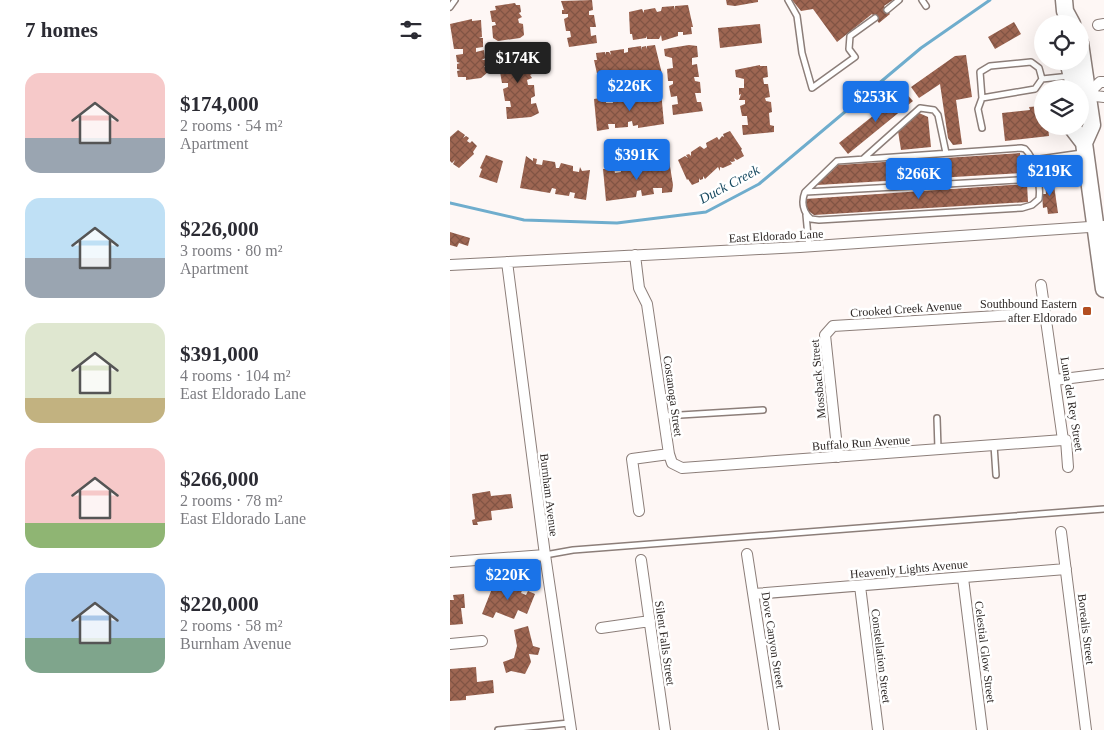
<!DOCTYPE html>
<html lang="en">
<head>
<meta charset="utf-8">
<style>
	:root { --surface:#fff; --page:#f7f7f7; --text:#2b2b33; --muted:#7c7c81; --accent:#1a73e8 }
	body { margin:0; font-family:Georgia,serif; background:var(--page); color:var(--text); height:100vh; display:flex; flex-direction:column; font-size:19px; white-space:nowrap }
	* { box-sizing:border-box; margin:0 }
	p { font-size:16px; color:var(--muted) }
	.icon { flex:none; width:28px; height:28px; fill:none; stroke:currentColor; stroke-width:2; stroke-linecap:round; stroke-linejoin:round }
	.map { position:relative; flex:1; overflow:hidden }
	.details { display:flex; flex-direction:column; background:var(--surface); width:450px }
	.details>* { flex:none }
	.tools { position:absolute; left:584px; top:15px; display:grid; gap:10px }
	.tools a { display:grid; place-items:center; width:55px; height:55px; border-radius:50%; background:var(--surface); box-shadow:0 5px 20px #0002; font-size:25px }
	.price { position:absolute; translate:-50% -42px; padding:0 11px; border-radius:5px; background:var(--accent); color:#fff; font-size:16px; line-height:32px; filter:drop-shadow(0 1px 2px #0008) }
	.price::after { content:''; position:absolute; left:50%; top:30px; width:15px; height:11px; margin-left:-8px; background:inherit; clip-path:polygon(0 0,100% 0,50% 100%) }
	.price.on { background:#222; color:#fff }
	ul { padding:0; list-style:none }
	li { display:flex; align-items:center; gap:15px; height:125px; padding:0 25px }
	li span { display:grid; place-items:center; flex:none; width:140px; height:100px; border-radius:15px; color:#555 }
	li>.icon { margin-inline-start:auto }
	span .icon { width:60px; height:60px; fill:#fffc; stroke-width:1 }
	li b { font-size:21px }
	h2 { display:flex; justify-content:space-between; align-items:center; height:60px; padding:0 25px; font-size:21px }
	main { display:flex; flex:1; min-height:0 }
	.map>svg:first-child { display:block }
</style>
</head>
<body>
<main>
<section class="details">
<h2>7 homes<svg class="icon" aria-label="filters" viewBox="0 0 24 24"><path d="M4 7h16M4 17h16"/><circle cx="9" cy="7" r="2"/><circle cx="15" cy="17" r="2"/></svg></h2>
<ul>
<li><span style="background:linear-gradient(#f6c9c9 65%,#9aa5b1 0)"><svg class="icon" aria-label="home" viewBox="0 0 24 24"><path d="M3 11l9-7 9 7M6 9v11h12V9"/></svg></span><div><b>$174,000</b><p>2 rooms · 54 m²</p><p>Apartment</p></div></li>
<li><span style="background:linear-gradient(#bfe0f5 60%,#9aa5b1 0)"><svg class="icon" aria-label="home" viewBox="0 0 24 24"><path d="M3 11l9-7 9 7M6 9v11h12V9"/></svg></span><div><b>$226,000</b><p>3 rooms · 80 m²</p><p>Apartment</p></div></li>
<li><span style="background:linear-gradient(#dfe7d0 75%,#c2b280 0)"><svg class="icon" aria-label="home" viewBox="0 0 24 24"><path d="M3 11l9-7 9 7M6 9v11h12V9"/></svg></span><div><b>$391,000</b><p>4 rooms · 104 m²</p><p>East Eldorado Lane</p></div></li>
<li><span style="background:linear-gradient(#f6c9c9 75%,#8fb573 0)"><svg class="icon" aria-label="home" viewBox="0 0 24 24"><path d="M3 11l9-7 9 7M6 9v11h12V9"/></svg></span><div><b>$266,000</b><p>2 rooms · 78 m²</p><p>East Eldorado Lane</p></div></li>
<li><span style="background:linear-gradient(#a9c7e8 65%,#7fa58c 0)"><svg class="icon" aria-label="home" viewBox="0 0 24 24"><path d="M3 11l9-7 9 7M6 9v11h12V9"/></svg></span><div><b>$220,000</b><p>2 rooms · 58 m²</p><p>Burnham Avenue</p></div></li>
</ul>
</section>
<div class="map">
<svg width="654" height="730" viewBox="0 0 654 730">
	<defs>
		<pattern id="building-cross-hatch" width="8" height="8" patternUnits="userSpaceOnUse" patternTransform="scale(1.25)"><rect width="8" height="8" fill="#9e6652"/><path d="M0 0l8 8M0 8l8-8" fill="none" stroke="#815444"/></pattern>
	</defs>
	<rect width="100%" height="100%" fill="#fef7f5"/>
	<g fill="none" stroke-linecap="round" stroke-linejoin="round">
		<!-- stream -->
		<path stroke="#6fadcd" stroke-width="3" d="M0,203L74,220L167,223L256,212L309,184L471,48L540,0"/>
	</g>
	<!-- building -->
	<path fill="url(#building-cross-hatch)" d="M142,0L143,10L139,11V15H144L146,27H140L141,36L146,35L147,43L119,47L117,38L121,37L120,31H116L114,19L118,17V14H112V10H114L111,1Z
		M276,0H308V2L285,6L277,5Z
		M342,0H443L434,6L440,14L429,23L422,14L387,42L363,9L351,11Z
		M65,3L66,5H70L71,12L69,13L72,17L68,19L69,23L73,24L74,35L70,38L48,41L43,38L42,26L46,25L45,22H42L40,11L46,10L45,6Z
		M238,5L243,27H241L242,34L233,35V32H228V36L212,41L211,35L209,39H197V36L196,38L183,40L182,34H180L179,12L192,9L194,13V10L205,8L207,12L211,11L212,7L224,6L225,10V6Z
		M22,19V21L31,20L32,37L29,38H33V47L26,48V52L34,50L35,58L32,60H36V65L34,67H37L38,72L31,78L16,80V77H8L7,71L11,70L7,69V64L10,63L7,62L6,55L13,54V49H4L0,24Z
		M564,22L571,34L545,49L538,37Z
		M310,24L312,43L270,48L268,28Z
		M205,45L212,74L202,75L201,72L194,73L195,76L183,80H180V76L168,77V80L149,83L144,60H147L146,53L155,52V55L156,52H159L161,55L160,51L174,49V53L178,52V48L191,46L192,50V47L196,46L197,49V46Z
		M239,45L247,46L248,57L242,58V65L247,64L249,77H244L245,81L250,82L251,93H245L247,102H251L253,111L223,115L222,105L228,104L227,96L221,97L219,86L223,84V81H218L217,69L223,68L222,58L215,56L214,49Z
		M72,49H79L80,55H78V59L75,60L76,67L81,66L82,74L80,75L82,78L77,80L78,85H84L85,96L81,98V104L86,103L89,113L81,117L57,119L56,107H61L60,101H55L53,89L58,87V83H52L50,72L55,70L54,63L50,64L47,54Z
		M516,55L522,97L506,100L512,144L503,145L498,138L490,84L469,98L461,87L505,56Z
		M310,65V66H317L318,77L313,78L314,84H318L320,97L315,98L316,101L321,102L322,112L319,113L320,125L324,126V132L293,135L292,125H298L297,116H292L290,106L295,104V100H289L291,94L289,95V88H294V79L286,77L285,70Z
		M211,91L214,124L188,128V125L183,126L182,121L178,122V127L165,128V124H158L159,129L147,131L144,99L150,98V101L156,98V103H163L162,98L176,96V101L180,100V95L193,94V99L199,98V93L205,95L204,92Z
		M454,91L463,101L398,154L389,143Z
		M592,106V126H598L599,136L555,141L552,113L580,110L579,107Z
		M469,113L478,117L481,147L451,150L448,131Z
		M8,130L15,135L13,138L16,136L19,138L17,141L20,143L22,141L27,146L23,152L24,154L9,168L3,164L5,160L2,163L0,161V137Z
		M280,131L292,149L291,150L294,156L287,160L284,158L285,161L282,162L280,161L282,164L273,168L270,167V171L268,167L255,179L253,176V179L250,180L249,178V182L242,185L238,179L237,180L228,160L235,156L238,158L236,155L239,154L241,156V152L250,146L254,149L257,147L256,143L267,137L269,140L272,136L274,137L273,134Z
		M570,153L571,173L367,185L388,165Z
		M36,155L53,161L47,183L29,177L32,169L30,168Z
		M76,156L83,161V158L87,159L86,164L92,165L93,160L105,162L106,168H109L111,163L123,166V171L129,172L130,167L132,171L140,170L136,200L124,198L125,193L120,192L119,196L105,194L106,189L102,188L100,193L70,188Z
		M219,160L223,185L222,192L212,193V188H203L204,194L192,196L191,190L187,191L186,197L156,201L153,169H158L159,171L164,168L165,173L171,172L170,167L184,165V170H188L189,165L201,163L202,168L208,167V162L214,164V161Z
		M603,178L608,213L598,214L597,207L593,208L592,194H596L595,180Z
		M577,184L578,202L364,215L357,210L355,199Z
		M0,232L20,238L18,246L9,243L7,247L0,245Z
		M40,491L41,496L61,494L63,508L41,511L42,520L27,522L28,525H23L22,520L25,519L22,494Z
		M45,581L57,586L58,582L73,588L71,593L76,595L78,591L85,594L77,614L68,610L64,619L46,612L43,618L32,614Z
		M14,594L15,608H11L13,624L0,625V600H4L3,595Z
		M78,626L83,646L90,648L88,655L79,654L81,662L75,674L61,671L56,673L53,662L64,658L67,646L64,630Z
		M26,667L27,682L43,680L44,693L16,696V700L0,701V669Z"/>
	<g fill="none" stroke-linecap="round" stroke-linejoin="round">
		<!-- service casing -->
		<g stroke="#8c7e79" stroke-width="8">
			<path id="service" d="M338,0L347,16L352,53L362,88L405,57L399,49L400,36L425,18
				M472,0L476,6
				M0,7L5,0
				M437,10L449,0
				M532,98L530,72L540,66L581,62L589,68L592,79
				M532,128L528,109L532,98L585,89L592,79L620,76
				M571,148L575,149C586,160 591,184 589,199L582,205L572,208L369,220L361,219C353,212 351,202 355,192L387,161Z
				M414,158L470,108L484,110L488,115L496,153
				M583,160L632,153
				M356,192L587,179
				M356,215L359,247
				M214,416L313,410
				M487,418L488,449
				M544,445L546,475
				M95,555L123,550L654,509
				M48,730L119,723"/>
		</g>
		<!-- minor casing -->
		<g stroke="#8c7e79" stroke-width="12">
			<path id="minor" d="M648,25L654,24
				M637,95L650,82H654
				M637,95L654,97
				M185,255L189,288L197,304L219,454L222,463L232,468L613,440
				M57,262L95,555L121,730
				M0,265L350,247L654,226
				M591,285L613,440H616L618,467
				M605,380L654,374
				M388,457L375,335L383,326L595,313
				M189,511L182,459L219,454
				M611,532L636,730
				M297,554L324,730
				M191,560L215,730
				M0,562L95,555
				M513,578L532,730
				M410,586L428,730
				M304,594L616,569
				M151,628L200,621
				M0,644L32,641"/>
		</g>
		<!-- primary casing -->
		<g stroke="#8c7e79" stroke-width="19">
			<path id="primary" d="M614,0L615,11L622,24
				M630,43L642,125L634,143
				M618,61L625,89
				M621,126L634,143L654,289"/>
		</g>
		<!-- service -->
		<use href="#service" stroke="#fff" stroke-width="5"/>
		<!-- minor -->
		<use href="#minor" stroke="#fff" stroke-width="10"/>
		<!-- primary -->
		<use href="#primary" stroke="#fff" stroke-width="16"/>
	</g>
	<!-- markers -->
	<rect fill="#b34e20" stroke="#fff" stroke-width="2" x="632" y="306" width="10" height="10" rx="2.5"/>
	<g text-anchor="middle" stroke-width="5" stroke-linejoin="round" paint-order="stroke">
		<!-- street labels -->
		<g font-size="12" fill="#2e2826" stroke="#fff">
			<text transform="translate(326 236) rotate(-3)" y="4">East Eldorado Lane</text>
			<text transform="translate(456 309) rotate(-4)" y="4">Crooked Creek Avenue</text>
			<text transform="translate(368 379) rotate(-95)" y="4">Mossback Street</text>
			<text transform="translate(223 396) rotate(82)" y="4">Costanoga Street</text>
			<text transform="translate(622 404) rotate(81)" y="4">Luna del Rey Street</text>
			<text transform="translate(411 443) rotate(-4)" y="4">Buffalo Run Avenue</text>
			<text transform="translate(99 495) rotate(83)" y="4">Burnham Avenue</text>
			<text transform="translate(459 569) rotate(-5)" y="4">Heavenly Lights Avenue</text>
			<text transform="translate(636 629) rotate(83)" y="4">Borealis Street</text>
			<text transform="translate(323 640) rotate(81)" y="4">Dove Canyon Street</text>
			<text transform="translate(215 643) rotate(82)" y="4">Silent Falls Street</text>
			<text transform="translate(535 652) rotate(83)" y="4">Celestial Glow Street</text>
			<text transform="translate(431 656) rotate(83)" y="4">Constellation Street</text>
		</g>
		<!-- poi labels -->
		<g font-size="12" fill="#2e2826" stroke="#fff" text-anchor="end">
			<text x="627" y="308">Southbound Eastern<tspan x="627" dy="14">after Eldorado</tspan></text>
		</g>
		<!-- water labels -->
		<g font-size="14" font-style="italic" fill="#184a61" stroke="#fff">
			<text transform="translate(279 184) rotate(-28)" y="5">Duck Creek</text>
		</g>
	</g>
</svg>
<div class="tools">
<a><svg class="icon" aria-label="locate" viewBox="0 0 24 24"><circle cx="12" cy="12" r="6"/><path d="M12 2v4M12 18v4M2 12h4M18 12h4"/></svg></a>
<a><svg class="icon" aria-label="layers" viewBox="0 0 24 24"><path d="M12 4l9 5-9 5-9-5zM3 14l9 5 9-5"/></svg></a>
</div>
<b class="price on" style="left:68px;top:84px">$174K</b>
<b class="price" style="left:180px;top:112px">$226K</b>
<b class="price" style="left:426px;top:123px">$253K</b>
<b class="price" style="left:187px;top:181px">$391K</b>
<b class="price" style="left:600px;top:197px">$219K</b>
<b class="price" style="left:469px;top:200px">$266K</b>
<b class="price" style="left:58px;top:601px">$220K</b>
</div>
</main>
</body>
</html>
